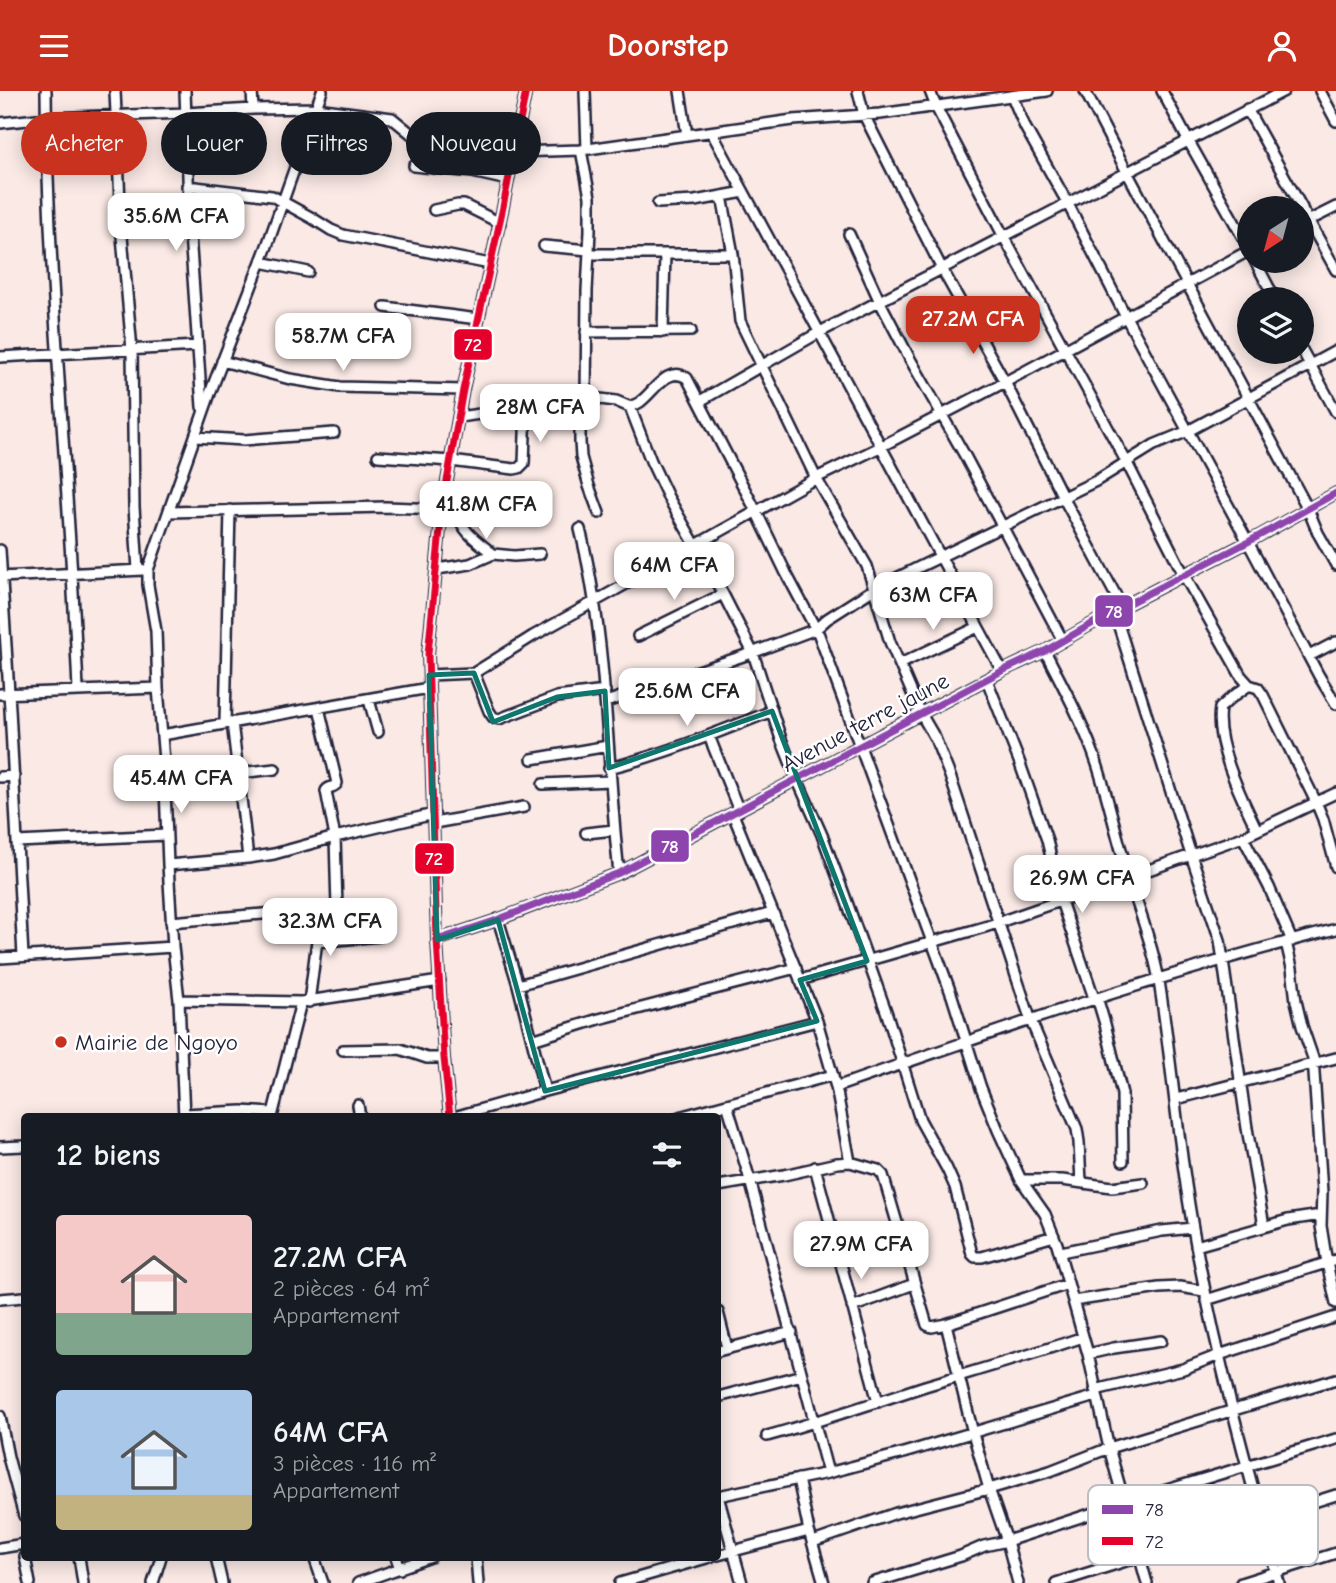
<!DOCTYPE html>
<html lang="fr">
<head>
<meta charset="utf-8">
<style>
	:root { --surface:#171b24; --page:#242831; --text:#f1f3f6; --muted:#9ea1a6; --accent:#c8321e }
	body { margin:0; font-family:"Comic Neue",sans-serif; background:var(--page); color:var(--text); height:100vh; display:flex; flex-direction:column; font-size:26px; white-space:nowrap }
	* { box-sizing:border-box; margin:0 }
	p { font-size:23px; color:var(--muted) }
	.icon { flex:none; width:38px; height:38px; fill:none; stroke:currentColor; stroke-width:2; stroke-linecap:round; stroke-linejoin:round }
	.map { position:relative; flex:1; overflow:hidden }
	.sheet { position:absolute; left:21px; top:1022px; width:700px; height:448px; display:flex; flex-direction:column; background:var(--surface); border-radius:7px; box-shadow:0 4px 18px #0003 }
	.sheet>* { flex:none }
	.top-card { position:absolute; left:21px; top:21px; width:700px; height:63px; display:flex; gap:14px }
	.needle { width:46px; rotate:216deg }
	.tools { position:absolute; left:1237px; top:105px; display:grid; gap:14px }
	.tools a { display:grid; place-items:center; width:77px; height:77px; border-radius:50%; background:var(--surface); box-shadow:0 4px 18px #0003; font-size:35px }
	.price { position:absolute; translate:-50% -60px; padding:0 16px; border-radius:14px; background:#fff; color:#222; font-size:23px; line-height:46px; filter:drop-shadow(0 2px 4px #0008) }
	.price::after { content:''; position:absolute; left:50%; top:42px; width:21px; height:16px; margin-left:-10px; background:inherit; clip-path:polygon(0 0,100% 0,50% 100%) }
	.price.current { background:var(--accent); color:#fff }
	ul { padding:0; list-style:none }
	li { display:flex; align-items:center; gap:21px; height:175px; padding:0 35px }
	li span { display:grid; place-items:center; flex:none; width:196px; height:140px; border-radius:7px; color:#555 }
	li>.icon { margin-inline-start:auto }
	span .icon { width:84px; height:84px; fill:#fffc; stroke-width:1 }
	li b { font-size:30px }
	h2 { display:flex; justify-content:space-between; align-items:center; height:84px; padding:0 35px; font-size:30px }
	.tag { padding:0 24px; border-radius:32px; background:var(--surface); box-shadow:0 4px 18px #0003; font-size:24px; line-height:63px }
	.tag.current { background:var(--accent); color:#fff }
	header { display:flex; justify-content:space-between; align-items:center; height:91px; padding:0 35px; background:var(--accent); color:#fff; font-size:32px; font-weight:700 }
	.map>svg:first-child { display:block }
</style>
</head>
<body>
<header><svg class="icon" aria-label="menu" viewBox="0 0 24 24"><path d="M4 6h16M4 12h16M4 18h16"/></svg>Doorstep<svg class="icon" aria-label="person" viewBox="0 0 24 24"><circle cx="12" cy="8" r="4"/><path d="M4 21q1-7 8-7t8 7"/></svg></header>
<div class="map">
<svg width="1336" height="1492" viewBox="0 0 1336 1492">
	<rect width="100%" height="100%" fill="#fae9e5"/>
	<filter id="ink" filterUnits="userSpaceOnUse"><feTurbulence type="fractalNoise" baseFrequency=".0143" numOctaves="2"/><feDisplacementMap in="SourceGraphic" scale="14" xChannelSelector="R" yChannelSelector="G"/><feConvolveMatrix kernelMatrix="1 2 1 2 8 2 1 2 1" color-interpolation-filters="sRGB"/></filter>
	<g filter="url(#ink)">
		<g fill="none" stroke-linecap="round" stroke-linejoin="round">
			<!-- minor casing -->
			<g stroke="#22223b" stroke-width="14">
				<path id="minor" d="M46,0C48,200 70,399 78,599
					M115,0L121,134L132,259L134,416L138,479
					M185,0L190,143L202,316
					M252,0L253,18
					M585,0L587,58
					M680,0L687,44
					M858,0L864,24L942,178L1005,291L1063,406L1122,516
					M930,0L936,16L1004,146L1127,372L1184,484L1241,585L1249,594L1258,597L1263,604L1316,711L1323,728L1336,776
					M1085,0L1127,81L1308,418L1318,442L1336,474
					M1162,0L1188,49L1250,159
					M1320,0L1336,30
					M1012,5L1025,36L1068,113L1126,226L1248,451L1319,585L1336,613
					M1247,18L1302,117
					M0,32L46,27L186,22L253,18L316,17L392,27L414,45L515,54
					M712,42L1002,580
					M581,59L590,106V140L587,200L586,309L580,337V351L581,366L589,395L599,422
					M514,61L581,59L793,29L880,23L1047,0
					M414,75L472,81L508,89
					M187,95L272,105L312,127L331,139L343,144L490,173
					M722,105L733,163L740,230L816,387L867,475L890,551L921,623L935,647L950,685L1031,930L1077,1038L1079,1051L1081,1091
					M658,112L695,110L744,101
					M1302,118L1336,179
					M434,119L458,114H464L500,132
					M1302,133L1336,116
					M849,143L880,211L910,268L964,363L1063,550
					M544,155L589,159
					M589,163H733
					M1255,170L1275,208
					M261,171L308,181
					M385,216L478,228
					M586,241L691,240
					M663,241L665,163
					M1302,259L1336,321
					M0,266L198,255
					M222,270L290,288L340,296L463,299
					M700,310L820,241L1284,0
					M630,316L651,370L668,406L723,503L753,562L781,648L797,688L822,744L844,803L886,920L920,1029L947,1078L955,1096L972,1163L975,1166H982L1054,1145
					M459,326L551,313L600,308L616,310L630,316C634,314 637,313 640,311C654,301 667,274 687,287L756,420L786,482L819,544L952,905L981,997L998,1039L1021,1089L1045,1123L1057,1153L1088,1263L1109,1357L1147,1492
					M195,346L244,349L334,342
					M378,365L451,370L514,378L519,377L524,372L526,316
					M169,421L385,416L442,418L458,424C464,443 479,451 493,463
					M580,438C608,550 606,667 619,782
					M0,459L10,618L23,865
					M437,478L470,473L493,463L514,465L540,463
					M0,486L143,479
					M1114,520L1191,764L1220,849L1247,1037L1264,1135
					M638,545L723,503
					M1045,560C1064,597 1085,635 1098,676C1109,711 1117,747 1128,783C1138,818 1153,853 1159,890C1172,972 1178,1055 1193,1137C1214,1257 1246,1374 1279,1492
					M1309,565L1336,551
					M900,573L978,536
					M474,582L489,620L493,626L499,628L557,606L605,600
					M429,584L474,582L533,545L816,387L880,356L1005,291L1250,159
					M987,589L1019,670L1047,749L1061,810L1094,907L1099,913L1105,933L1122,1003L1123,1070
					M1249,594L1231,607L1220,617C1214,652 1242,708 1257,739
					M0,603L158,597
					M369,609L378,641
					M606,611L749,563L816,538L827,528L874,498L1096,390L1154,354L1188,340L1336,260
					M232,631L248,767
					M225,632L230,419
					M162,644L429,597
					M709,645L739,720
					M532,668L608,655
					M609,677C665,663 719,641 772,620
					M0,686L14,685
					M543,693L610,690
					M166,694L203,686L275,678
					M733,723L817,930L836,996L850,1071L878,1079L883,1084L927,1234L932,1236L946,1233L973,1342L989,1398L1007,1450L1018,1492
					M434,732L524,716
					M586,742L614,739
					M1243,746L1269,796L1292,850
					M17,751L166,744
					M168,774L248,767L274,763L335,746L434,723
					M498,828L518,894L545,1000
					M171,831L285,821L334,819L337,817L335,746L326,700C328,695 335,697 337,692L319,617
					M437,849L494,830L619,782L1002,580L1045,560L1114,520L1248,451L1336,402
					M317,851L380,845
					M1286,851L1292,877L1296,910L1302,935L1313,967L1322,1101L1321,1135L1327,1172L1336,1212
					M0,867L173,856
					M800,889L988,835L1243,746L1336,702
					M518,894L772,822
					M179,909L301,911
					M309,911L321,819
					M532,949L599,928L796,877
					M343,959L400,958L427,967H444
					M836,996C1001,938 1166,881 1336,838
					M1176,1008L1336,967
					M727,1013L750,1089L828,1382
					M358,1014L360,1026
					M184,1023L242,1020L272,1022
					M184,1026L179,909L173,856L168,774L164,670L158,597L156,540L148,494V479L212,297L267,155L322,0
					M272,1026L301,911L440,890
					M450,1026L444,967L437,849L428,563L442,418L463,299L503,116L526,0
					M454,1026L545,1000L817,930
					M679,1026L833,984
					M0,1056L24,1055
					M815,1076L878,1311
					M1021,1089H1062L1112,1096L1143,1092
					M718,1095L784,1084L837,1072L850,1071
					M1196,1155L1288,1129L1321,1124
					M1061,1161L1162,1140L1193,1137
					M0,1208L24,1206
					M1206,1209L1336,1169
					M1073,1210L1159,1197L1180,1196L1204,1200
					M852,1216L914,1193
					M718,1221L727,1257
					M946,1233L1068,1193
					M718,1260L792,1241
					M1088,1263L1114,1257L1161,1250
					M1095,1299L1183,1278L1219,1264L1336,1226
					M718,1306L802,1284
					M0,1325L8,1366L24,1425
					M767,1345C821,1330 873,1312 925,1295C978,1279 1031,1264 1083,1246
					M798,1388L809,1440L824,1492
					M718,1405L828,1382L900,1363L1096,1305
					M718,1405L742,1492
					M813,1451L896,1422L989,1398L1050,1380L1109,1357L1336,1288
					M0,1457L24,1453
					M718,1464L809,1440
					M25,1466L30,1492
					M79,1466L83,1492
					M216,1466L222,1492
					M314,1466L323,1492
					M396,1466L400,1478
					M476,1466L478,1492
					M153,1492L161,1466
					M358,1492L431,1466
					M620,1492L710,1466
					M872,1492L961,1465L984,1455L1007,1450L1124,1412L1336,1348
					M1056,1492L1336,1404
					M1241,1492L1336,1462"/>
			</g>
			<!-- minor -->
			<use href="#minor" stroke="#fff" stroke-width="9"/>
			<!-- bus-1 casing -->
			<g stroke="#fff" stroke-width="12">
				<path id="bus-1" d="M437,849L494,830L619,782L1002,580L1045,560L1114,520L1248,451L1336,402"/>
			</g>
			<!-- bus-2 casing -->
			<g stroke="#fff" stroke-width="12">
				<path id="bus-2" d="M450,1026L444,967L437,849L428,563L442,418L463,299L503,116L526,0"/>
			</g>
			<!-- bus-1 -->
			<use href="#bus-1" stroke="#8e44ad" stroke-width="7"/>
			<!-- bus-2 -->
			<use href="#bus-2" stroke="#e4002b" stroke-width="7"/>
		</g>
	</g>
	<!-- marked area -->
	<path fill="none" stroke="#0f766e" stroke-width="5" stroke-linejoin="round" d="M474,582L493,631L557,606L605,600L609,677L772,620L867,870L800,889L817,930L545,1000L498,829L437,849L429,584Z"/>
	<!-- markers -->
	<circle fill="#c8321e" stroke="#fff" stroke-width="2.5" cx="61" cy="951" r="7"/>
	<g text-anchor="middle" stroke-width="5" stroke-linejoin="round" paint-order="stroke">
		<!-- street labels -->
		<g font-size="23" fill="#22223b" stroke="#fff">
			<text transform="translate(865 631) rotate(-28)" y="8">Avenue terre jaune</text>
		</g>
		<!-- poi labels -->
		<g font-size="23" fill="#22223b" stroke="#fff" text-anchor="start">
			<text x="75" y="959">Mairie de Ngoyo</text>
		</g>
	</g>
	<!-- legend -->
	<rect x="1088" y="1394" width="230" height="80" rx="10" fill="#fff" stroke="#bdbdc4" stroke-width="2"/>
	<rect x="1102" y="1414" width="31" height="9" fill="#8e44ad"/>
	<rect x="1102" y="1446" width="31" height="8" fill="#e4002b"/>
	<g font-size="19" fill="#22223b">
		<text x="1145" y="1425">78</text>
		<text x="1145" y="1457">72</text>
	</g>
	<g stroke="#fff" stroke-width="2.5">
		<rect x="453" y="237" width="40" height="33" rx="7" fill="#e4002b"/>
		<rect x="1094" y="503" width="40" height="34" rx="7" fill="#8e44ad"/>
		<rect x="650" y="738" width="40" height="34" rx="7" fill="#8e44ad"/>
		<rect x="414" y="751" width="41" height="33" rx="7" fill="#e4002b"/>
	</g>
	<g font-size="19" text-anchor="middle" font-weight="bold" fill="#fff">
		<text x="473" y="260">72</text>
		<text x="1114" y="527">78</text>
		<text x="670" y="762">78</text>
		<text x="434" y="774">72</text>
	</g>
</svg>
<div class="tools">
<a><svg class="needle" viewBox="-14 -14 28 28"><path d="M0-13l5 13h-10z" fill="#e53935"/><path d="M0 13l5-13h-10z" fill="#9ea1a6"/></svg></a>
<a><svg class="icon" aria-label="layers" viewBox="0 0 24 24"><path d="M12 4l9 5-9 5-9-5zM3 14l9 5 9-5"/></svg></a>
</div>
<b class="price" style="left:176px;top:162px">35.6M CFA</b>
<b class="price current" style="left:973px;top:265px">27.2M CFA</b>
<b class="price" style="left:343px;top:282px">58.7M CFA</b>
<b class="price" style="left:540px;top:353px">28M CFA</b>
<b class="price" style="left:486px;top:450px">41.8M CFA</b>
<b class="price" style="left:674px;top:511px">64M CFA</b>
<b class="price" style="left:933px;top:541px">63M CFA</b>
<b class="price" style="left:687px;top:637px">25.6M CFA</b>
<b class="price" style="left:181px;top:724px">45.4M CFA</b>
<b class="price" style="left:1082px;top:824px">26.9M CFA</b>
<b class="price" style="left:330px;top:867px">32.3M CFA</b>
<b class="price" style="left:861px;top:1190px">27.9M CFA</b>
<div class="top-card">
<a class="tag current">Acheter</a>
<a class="tag">Louer</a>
<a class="tag">Filtres</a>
<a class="tag">Nouveau</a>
</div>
<section class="sheet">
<h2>12 biens<svg class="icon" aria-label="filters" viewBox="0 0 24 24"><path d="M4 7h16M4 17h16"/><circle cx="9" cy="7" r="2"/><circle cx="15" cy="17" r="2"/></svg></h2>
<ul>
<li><span style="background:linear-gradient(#f6c9c9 70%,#7fa58c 0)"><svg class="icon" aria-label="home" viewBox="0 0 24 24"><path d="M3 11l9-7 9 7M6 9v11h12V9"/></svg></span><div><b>27.2M CFA</b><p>2 pièces · 64 m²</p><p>Appartement</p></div></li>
<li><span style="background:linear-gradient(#a9c7e8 75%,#c2b280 0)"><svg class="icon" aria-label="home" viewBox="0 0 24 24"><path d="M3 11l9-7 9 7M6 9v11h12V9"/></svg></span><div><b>64M CFA</b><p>3 pièces · 116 m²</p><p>Appartement</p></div></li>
</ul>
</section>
</div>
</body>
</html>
